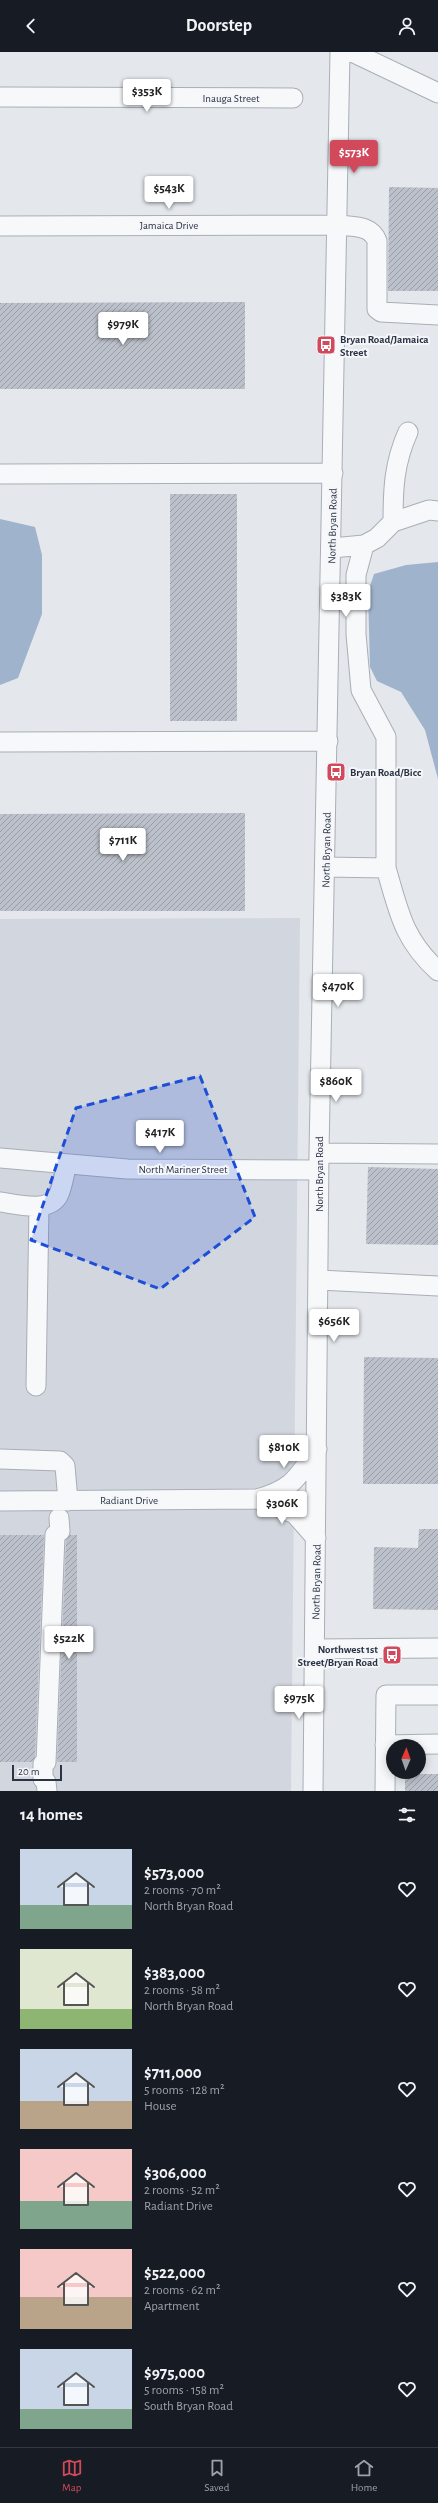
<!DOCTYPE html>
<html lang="en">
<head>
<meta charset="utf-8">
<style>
	:root { --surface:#171b24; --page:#20242c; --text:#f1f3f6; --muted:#9ea1a6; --line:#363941; --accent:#d1495b }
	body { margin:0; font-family:"Alegreya Sans",sans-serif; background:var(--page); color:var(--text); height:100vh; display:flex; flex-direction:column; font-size:15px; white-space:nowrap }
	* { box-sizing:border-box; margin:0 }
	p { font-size:13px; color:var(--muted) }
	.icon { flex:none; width:22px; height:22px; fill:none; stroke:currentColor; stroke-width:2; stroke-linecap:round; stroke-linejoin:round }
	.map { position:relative; height:1739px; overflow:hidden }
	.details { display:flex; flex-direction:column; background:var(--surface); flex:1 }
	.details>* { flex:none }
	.needle { width:26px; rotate:2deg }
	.tools { position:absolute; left:386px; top:1687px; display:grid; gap:8px }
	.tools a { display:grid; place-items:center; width:40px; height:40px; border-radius:50%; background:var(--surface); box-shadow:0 2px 10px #0003; font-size:20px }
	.scale { position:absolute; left:12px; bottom:10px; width:50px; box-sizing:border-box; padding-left:4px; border:2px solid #2b3445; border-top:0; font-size:11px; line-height:14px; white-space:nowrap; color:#2b3445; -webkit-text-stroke:3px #f4f6f9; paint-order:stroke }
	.price { position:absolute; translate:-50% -34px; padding:0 9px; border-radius:4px; background:#fff; color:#222; font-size:13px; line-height:26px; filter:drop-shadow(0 1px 2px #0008) }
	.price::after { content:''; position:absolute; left:50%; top:24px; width:12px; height:9px; margin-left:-6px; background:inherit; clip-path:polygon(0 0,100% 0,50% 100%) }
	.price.active { background:var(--accent); color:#fff }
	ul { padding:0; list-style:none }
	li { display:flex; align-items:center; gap:12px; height:100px; padding:0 20px }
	li span { display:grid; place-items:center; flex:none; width:112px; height:80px; border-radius:0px; color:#555 }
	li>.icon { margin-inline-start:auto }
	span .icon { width:48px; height:48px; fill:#fffc; stroke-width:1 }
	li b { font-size:17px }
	h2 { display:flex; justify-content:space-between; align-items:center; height:48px; padding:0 20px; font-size:17px }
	header { display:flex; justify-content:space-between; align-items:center; height:52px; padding:0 20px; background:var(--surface); font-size:18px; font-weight:700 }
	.tab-bar { display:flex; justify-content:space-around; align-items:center; height:56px; border-top:1px solid var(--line); background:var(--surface); font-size:11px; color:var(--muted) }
	.tab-bar a { display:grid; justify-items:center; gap:2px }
	.tab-bar .active { color:var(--accent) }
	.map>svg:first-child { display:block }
</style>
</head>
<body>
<header><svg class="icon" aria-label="back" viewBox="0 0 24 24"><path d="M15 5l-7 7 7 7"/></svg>Doorstep<svg class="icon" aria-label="person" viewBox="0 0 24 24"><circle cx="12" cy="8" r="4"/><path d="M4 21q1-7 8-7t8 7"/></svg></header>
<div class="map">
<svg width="438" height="1739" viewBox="0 0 438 1739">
	<defs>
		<pattern id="building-hatch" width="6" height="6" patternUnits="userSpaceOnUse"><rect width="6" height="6" fill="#bbc0ca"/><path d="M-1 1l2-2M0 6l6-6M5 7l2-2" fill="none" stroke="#989da6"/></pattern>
	</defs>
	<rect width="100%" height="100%" fill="#e4e7ec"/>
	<!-- built -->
	<path fill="#d2d6de" d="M300,866L291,1739H0V867Z"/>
	<!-- water -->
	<path fill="#9fb4cc" d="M0,467L35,475L42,503V562L18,626L0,633Z
		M438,510V727L425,678L401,640L377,629L370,615L368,540L374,522L406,513Z"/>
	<!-- building -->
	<path fill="url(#building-hatch)" d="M389,135L438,136V239H388Z
		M245,250V337H0V251Z
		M170,442H237V669H170Z
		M245,761V859H0V762Z
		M368,1115L438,1117V1193L366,1192Z
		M364,1305L438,1306V1432H363Z
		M419,1477H438V1558L373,1557L374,1495L418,1496Z
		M0,1483H44L35,1705L33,1710H0Z
		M70,1483H77V1710H57L66,1488Z
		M405,1722H438V1739H405Z"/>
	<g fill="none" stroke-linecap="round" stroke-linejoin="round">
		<!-- minor casing -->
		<g stroke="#a9aeb7" stroke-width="21">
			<path id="minor" d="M352,0L438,41
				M0,45L293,46
				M0,174L338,173C354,175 371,173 377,189V257L381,260L438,263
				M0,422L333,421
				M393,470C393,437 394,411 408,380
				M332,496L364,493L377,486L393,470L429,458L438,459
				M0,690L328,689
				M325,815L386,816V685L361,638L356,582V523L364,493
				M386,816C399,860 403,887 438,919
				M319,1101L438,1102
				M0,1106L127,1117L319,1118
				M0,1150C16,1152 50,1162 59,1142C63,1133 64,1122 67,1112
				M319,1228L438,1234
				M36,1334L39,1154
				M0,1407L60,1409L65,1414L68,1449
				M257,1447L295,1462L316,1486
				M0,1449L257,1447C293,1437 297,1426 317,1397
				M315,1597L438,1596
				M385,1693L438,1692
				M47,1739L46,1730L43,1727V1712L46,1710L55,1483L60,1479L59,1466
				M313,1739L319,1101L340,0
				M385,1739L386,1643H438"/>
		</g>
		<!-- minor -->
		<use href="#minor" stroke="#f7f8fa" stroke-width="19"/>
	</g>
	<!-- marked area -->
	<path fill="#1d4ed8" fill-opacity="0.2" stroke="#1d4ed8" stroke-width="3" stroke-dasharray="8 5" stroke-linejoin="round" d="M200,1024L255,1165L160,1237L31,1188L76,1056Z"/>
	<!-- icons -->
	<defs>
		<g id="bus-square" transform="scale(1)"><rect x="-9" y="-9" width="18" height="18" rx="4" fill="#d1495b" stroke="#f4f6f9"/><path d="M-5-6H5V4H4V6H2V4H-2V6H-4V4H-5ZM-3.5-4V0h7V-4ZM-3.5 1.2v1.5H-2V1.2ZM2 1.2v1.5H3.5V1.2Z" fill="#fff"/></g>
	</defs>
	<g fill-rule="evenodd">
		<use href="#bus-square" x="326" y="293"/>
		<use href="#bus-square" x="336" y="720"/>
		<use href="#bus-square" x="392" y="1603"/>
	</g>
	<g text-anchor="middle" stroke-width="4" stroke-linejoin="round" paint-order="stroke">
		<!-- street labels -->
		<g font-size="11" fill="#2b3445" stroke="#f4f6f9">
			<text x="231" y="50">Inauga Street</text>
			<text x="169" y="177">Jamaica Drive</text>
			<text transform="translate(332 474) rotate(-89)" y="4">North Bryan Road</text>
			<text transform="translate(326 798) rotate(-89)" y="4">North Bryan Road</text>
			<text x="183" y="1121">North Mariner Street</text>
			<text transform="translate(319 1122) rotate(-90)" y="4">North Bryan Road</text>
			<text x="129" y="1452">Radiant Drive</text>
			<text transform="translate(316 1530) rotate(-89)" y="4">North Bryan Road</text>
		</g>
		<!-- poi labels -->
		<g font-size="11" font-weight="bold" fill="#2b3445" stroke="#f4f6f9" text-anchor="start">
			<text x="340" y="291">Bryan Road/Jamaica<tspan x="340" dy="13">Street</tspan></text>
			<text x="350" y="724">Bryan Road/Bicc</text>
			<text x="378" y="1601" text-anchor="end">Northwest 1st<tspan x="378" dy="13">Street/Bryan Road</tspan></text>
		</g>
	</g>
</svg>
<div class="tools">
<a><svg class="needle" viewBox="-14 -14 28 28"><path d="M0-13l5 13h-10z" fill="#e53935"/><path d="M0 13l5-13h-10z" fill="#9ea1a6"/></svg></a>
</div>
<div class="scale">20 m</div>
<b class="price" style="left:147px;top:61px">$353K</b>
<b class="price active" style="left:354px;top:122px">$573K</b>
<b class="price" style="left:169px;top:158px">$543K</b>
<b class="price" style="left:123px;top:294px">$979K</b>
<b class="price" style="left:346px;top:566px">$383K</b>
<b class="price" style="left:123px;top:810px">$711K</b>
<b class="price" style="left:338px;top:956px">$470K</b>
<b class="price" style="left:336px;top:1051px">$860K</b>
<b class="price" style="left:160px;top:1102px">$417K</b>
<b class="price" style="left:334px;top:1291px">$656K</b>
<b class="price" style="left:284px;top:1417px">$810K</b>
<b class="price" style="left:282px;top:1473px">$306K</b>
<b class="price" style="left:69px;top:1608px">$522K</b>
<b class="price" style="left:299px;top:1668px">$975K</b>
</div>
<section class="details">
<h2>14 homes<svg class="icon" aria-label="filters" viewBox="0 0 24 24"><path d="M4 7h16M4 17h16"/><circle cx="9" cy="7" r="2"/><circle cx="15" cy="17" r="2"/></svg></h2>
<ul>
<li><span style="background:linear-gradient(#c9d6e8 70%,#7fa58c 0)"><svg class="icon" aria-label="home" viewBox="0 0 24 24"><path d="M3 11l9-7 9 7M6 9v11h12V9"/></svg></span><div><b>$573,000</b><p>2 rooms · 70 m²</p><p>North Bryan Road</p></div><svg class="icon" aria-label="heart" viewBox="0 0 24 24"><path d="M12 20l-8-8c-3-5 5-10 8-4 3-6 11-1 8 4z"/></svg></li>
<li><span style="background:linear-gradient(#dfe7d0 75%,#8fb573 0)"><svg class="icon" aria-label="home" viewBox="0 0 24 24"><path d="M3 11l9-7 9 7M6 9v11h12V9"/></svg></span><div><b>$383,000</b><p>2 rooms · 58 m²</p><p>North Bryan Road</p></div><svg class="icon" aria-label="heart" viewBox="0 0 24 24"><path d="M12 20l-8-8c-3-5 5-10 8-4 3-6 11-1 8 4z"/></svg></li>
<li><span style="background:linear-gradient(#c9d6e8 65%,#b9a48a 0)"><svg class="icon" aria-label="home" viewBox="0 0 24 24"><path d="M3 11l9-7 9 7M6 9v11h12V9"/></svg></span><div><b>$711,000</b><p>5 rooms · 128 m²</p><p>House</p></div><svg class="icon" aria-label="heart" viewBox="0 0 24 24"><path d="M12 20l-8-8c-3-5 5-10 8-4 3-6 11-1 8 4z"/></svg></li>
<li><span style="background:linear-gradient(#f6c9c9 65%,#7fa58c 0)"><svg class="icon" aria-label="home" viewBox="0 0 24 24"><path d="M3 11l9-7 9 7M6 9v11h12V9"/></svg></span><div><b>$306,000</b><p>2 rooms · 52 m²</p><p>Radiant Drive</p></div><svg class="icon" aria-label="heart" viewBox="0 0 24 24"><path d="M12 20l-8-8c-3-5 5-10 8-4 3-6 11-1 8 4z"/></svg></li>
<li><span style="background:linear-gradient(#f6c9c9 60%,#b9a48a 0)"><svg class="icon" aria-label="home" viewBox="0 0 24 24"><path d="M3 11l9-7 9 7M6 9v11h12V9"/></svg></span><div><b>$522,000</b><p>2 rooms · 62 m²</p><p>Apartment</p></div><svg class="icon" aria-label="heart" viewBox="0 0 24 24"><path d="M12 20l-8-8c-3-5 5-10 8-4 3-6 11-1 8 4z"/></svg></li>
<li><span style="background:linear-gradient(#c9d6e8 75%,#7fa58c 0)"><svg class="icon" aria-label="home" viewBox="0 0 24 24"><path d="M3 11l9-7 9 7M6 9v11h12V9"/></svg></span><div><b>$975,000</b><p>5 rooms · 158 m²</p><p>South Bryan Road</p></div><svg class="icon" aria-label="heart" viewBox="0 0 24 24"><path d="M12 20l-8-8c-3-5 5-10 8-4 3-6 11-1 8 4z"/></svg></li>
</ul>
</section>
<nav class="tab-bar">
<a class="active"><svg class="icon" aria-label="map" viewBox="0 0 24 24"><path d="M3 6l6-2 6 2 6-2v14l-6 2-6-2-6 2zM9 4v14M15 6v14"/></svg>Map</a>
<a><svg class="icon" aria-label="saved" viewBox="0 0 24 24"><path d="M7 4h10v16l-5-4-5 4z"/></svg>Saved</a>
<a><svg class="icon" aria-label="home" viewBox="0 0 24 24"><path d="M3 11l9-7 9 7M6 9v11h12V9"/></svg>Home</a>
</nav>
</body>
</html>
